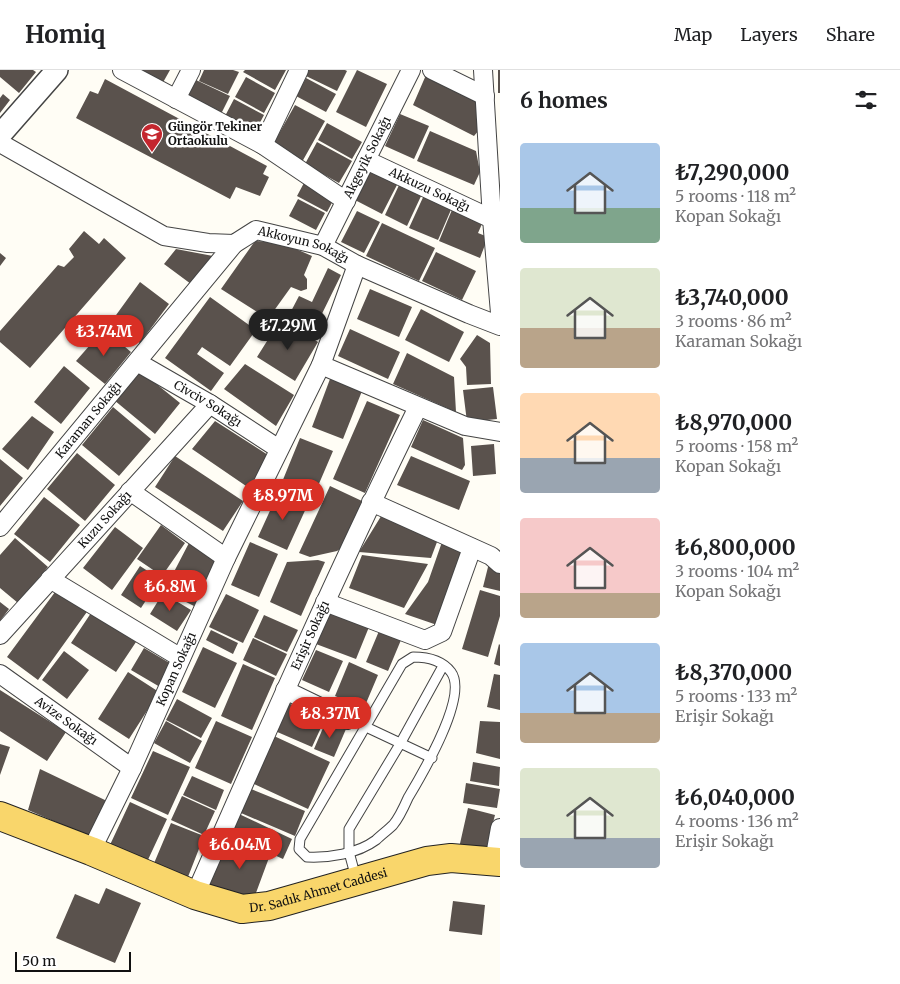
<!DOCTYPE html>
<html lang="en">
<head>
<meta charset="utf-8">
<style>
	:root { --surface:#fff; --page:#f6f6f6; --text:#202124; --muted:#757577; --line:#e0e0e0; --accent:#d93025 }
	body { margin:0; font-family:Merriweather,serif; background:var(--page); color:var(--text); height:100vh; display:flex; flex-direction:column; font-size:19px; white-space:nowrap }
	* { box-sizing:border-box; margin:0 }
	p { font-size:16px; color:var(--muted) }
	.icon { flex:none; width:28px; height:28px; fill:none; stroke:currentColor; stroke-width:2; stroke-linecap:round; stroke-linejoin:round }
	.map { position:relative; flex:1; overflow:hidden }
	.sheet { display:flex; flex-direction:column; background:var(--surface); width:400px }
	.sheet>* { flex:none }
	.scale { position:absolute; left:15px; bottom:12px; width:116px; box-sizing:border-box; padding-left:5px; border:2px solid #111; border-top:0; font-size:14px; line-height:18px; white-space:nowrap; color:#111; -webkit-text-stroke:4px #fff; paint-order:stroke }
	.price { position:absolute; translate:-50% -42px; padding:0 11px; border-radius:18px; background:var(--accent); color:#fff; font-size:16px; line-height:32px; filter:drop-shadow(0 1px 2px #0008) }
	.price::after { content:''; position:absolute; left:50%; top:30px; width:15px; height:11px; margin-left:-8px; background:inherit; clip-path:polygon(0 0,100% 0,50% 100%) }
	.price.on { background:#222; color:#fff }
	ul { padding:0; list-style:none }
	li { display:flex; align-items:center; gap:15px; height:125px; padding:0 20px }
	li span { display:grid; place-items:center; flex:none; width:140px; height:100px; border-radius:5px; color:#555 }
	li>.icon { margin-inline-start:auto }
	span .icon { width:60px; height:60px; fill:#fffc; stroke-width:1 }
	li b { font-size:21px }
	h2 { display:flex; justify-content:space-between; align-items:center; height:60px; padding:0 20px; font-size:21px }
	header { display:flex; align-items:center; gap:30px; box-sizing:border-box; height:70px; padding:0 25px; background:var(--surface); border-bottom:1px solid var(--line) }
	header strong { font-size:24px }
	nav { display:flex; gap:28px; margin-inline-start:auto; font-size:18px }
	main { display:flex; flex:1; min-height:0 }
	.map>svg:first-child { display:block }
</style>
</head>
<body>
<header>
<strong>Homiq</strong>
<nav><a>Map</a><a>Layers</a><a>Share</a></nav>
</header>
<main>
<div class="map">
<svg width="500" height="914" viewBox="0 0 500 914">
	<rect width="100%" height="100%" fill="#fffdf5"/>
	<!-- building -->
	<path fill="#5a524d" d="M0,0H33L36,2L19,23L0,7Z
		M136,0H170L161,16Z
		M204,0H233L239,2L228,24L199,11Z
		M245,0H286L275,20L243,2Z
		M309,0H345L347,1L337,21L306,6Z
		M357,0L387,14L366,57L336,42Z
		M498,0H500V23H498Z
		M426,5L478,30L479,60L474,66L413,35Z
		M246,7L275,23L264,43L235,27Z
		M306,8L336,24L326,42L296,26Z
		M105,9L267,96L263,104L269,107L260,126L236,117L230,129L76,48L90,21L98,24Z
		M196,10L230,26L220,46L186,30Z
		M3,24L10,30L0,43V28Z
		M234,29L264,45L254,64L224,48Z
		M295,35L325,51L302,92L272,76Z
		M400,44L429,56L414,89L385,76Z
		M327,53L362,72L352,89L318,70Z
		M430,61L476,81L480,102L474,115L417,91Z
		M317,72L352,91L339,113L305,94Z
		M371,99L398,113L382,144L355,130Z
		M305,111L335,127L327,142L297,126Z
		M400,113L422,124L407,156L385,145Z
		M425,123L453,135L438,170L409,158Z
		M298,129L325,143L316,160L289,146Z
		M454,135L485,147L478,163L488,167L480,188L439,171Z
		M357,141L380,152L364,183L341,172Z
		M382,153L435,178L419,211L366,186Z
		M84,161L99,174L104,168L126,188L30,298L0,272V261L58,195L64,197L74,187L69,179Z
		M255,171L280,172L312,186L304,205L307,209V219L301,221L291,217L268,249L221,219Z
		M176,179L213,186L191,214L164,194Z
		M436,182L476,201L462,230L422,211Z
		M0,183L6,188L0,196Z
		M328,198L341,205L314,260L288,247L299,226L312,232Z
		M140,212L169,234L140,273L111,252Z
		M370,219L412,237L399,267L357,249Z
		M210,227L256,260L230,296L202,277L197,284L224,303L211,321L165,288Z
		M421,239L464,262L449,292L405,270Z
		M285,252L318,272L295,311L257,287L274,260L279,262Z
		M104,259L131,282L105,314L76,291Z
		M350,259L400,282L388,309L338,286Z
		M477,265L490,273L491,314L467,315L466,297L460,289Z
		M407,283L454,307L456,342L393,314Z
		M245,294L294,325L276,356L224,319Z
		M64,296L90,318L61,354L34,332Z
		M139,300L180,333L155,364L114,330Z
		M330,309L362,321L343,369L312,357Z
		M493,317L497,349L467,352L463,320Z
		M367,331L400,345L365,423L333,409Z
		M113,337L151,369L119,406L82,375Z
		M32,346L54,362L28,400L2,379Z
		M423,350L463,368L465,395L462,400L411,377Z
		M215,351L268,385L249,418L192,379Z
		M300,368L333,381L312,430L280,417Z
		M494,374L496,404L473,406L471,376Z
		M77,383L115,415L85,451L47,419Z
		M175,386L243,431L223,461L155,417Z
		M411,386L470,411L459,440L397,415Z
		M0,389L23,408L0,436Z
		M330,416L362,431L343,477L337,481L310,487L299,483Z
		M279,421L308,434L287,480L258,467Z
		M44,427L80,455L50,492L14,464Z
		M383,443L437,472L431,488L359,482Z
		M161,455L185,473L162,506L137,489Z
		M115,457L143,478L112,520L83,498Z
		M15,468L48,497L18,533L0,518V485Z
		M190,471L220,487L194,536L164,521Z
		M250,472L278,484L259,527L231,515Z
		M442,472L466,480L440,556L405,544L428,512Z
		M362,485L428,494L404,538L349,518Z
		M318,490L325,492L301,546L270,532L287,492Z
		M489,493L500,500V521L483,517Z
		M140,496L160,509L141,538L121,525Z
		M58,518L89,539L38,610L7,587Z
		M480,520L500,526V546L488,587L462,579Z
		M163,523L191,540L177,561L150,544Z
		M226,524L259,540L243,573L209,557Z
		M0,532L9,539L0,551Z
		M328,541L369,557L356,589L316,574Z
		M91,543L136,572L116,602L71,573Z
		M264,545L298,560L287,582L254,567Z
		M211,560L238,573L233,584L206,570Z
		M379,561L401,570L388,601L366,592Z
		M253,568L287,584L276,606L243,590Z
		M499,574L500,575V596L494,594Z
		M203,577L237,593L215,638L182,622Z
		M144,578L173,595L160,617L131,600Z
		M316,580L343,591L329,622L302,610Z
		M64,581L89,600L67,629L42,610Z
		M349,592L378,605L364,638L335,626Z
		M243,594L275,608L252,660L221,646Z
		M128,602L159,622L129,669L98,649Z
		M494,604L500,605V640L487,637Z
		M0,620L66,662L47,691L0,661Z
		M177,629L212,648L201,668L166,650Z
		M288,633L325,649L312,677L275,661Z
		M166,651L202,671L190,693L154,673Z
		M216,651L252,667L231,714L195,698Z
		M326,651L346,659L334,687L314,679Z
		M480,651L500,652V689L476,683Z
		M274,666L330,692L308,739L252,713Z
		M0,674L10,677L0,705Z
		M153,681L190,697L168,745L131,728Z
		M473,692L500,697L499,716L470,711Z
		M40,699L107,731L93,768L28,740Z
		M192,706L224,720L216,740L183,725Z
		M466,713L500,719L497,738L463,733Z
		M251,719L305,741L295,766L241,743Z
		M182,726L215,741L204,765L171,750Z
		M130,732L167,749L146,794L109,777Z
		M468,738L495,745L485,784L459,778Z
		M239,744L292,769L283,789L230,765Z
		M171,753L204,766L186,812L152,798Z
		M226,769L270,785L253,831L209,814Z
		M106,818L141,833L115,893L56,868L75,824L99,834Z
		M453,831L485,835L482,865L449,861Z"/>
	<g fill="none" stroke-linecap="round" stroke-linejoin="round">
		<!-- service casing -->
		<g stroke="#444" stroke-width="11">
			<path id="service" d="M413,587C427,587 442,590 451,602C469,626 421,706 408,728C404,737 399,748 393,755C388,760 381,765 376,770C357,784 329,788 307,787L299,779L300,769L402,594Z
				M366,657L432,688
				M356,808L349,782V759L400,674L443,596"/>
		</g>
		<!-- minor casing -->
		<g stroke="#444" stroke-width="20">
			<g id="minor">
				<path d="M122,0L263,75L346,131"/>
				<path d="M432,0L485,26"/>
				<path d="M483,0L492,149L500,243"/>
				<path d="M176,29L191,0"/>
				<path id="s1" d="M0,73L164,166L208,173L234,174L256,160L323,176L357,195L469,244L500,256"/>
				<path d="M263,75L299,0"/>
				<path id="s2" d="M366,90L492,149"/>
				<path id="s3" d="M323,176L411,0"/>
				<path id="s4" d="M137,292L210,334L279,379"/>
				<path d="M321,295L465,356L500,362"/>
				<path d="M130,421L226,488"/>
				<path d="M371,432L491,486L500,494"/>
				<path id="s5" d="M0,457L234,174"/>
				<path d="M50,509L181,588"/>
				<path d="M325,532L425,570L442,562L472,478"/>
				<path id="s6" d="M0,565L210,334"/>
				<path id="s7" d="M0,604L132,698"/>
				<path d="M285,620L347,650"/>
				<path id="s8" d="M91,781L132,698L226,488L321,295L357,195"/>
				<path d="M494,791L500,758"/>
				<path id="s9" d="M195,825C267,661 339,497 418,337"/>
			</g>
		</g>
		<!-- tertiary casing -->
		<g stroke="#444" stroke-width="24">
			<path id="tertiary" d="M0,65L57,0"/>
		</g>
		<!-- primary casing -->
		<g stroke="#222" stroke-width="30">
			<g id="primary">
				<path id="s10" d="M0,746L91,781L195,825L242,839L269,836L427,791L451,788L500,792"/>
			</g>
		</g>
		<!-- service -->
		<use href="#service" stroke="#fff" stroke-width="9"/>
		<!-- minor -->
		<use href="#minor" stroke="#fff" stroke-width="18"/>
		<!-- tertiary -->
		<use href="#tertiary" stroke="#fff" stroke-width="21"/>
		<!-- primary -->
		<use href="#primary" stroke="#f9d66b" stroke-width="28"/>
	</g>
	<!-- icons -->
	<defs>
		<g id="school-pin" transform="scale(1.125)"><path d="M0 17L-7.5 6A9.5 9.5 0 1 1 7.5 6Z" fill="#c4262e" stroke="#fff"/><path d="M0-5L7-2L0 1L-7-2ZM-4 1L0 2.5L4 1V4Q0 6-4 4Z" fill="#fff"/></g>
	</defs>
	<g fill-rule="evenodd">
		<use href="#school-pin" x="152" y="64"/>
	</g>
	<g text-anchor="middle" stroke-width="5" stroke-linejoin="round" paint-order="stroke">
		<!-- poi labels -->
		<g font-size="12" font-weight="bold" fill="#111" stroke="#fff" text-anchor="start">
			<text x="168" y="61">Güngör Tekiner<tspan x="168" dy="14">Ortaokulu</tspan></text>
		</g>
		<!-- street labels -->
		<g font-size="12" fill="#111" stroke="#fff">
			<text dy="4" stroke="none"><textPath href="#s3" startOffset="99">Akgeyik Sokağı</textPath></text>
			<text dy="4" stroke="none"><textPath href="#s2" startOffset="70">Akkuzu Sokağı</textPath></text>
			<text dy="4" stroke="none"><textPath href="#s1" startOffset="335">Akkoyun Sokağı</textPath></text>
			<text dy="4" stroke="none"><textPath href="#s4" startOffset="82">Civciv Sokağı</textPath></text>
			<text dy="4" stroke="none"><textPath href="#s5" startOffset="139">Karaman Sokağı</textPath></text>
			<text dy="4" stroke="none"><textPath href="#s6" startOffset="156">Kuzu Sokağı</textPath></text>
			<text dy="4" stroke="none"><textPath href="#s9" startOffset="284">Erişir Sokağı</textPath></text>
			<text dy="4" stroke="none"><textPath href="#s8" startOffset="201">Kopan Sokağı</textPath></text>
			<text dy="4" stroke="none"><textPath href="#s7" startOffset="81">Avize Sokağı</textPath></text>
			<text dy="4" stroke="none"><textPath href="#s10" startOffset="338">Dr. Sadık Ahmet Caddesi</textPath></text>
		</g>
	</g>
</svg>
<div class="scale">50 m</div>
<b class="price on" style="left:288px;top:281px">₺7.29M</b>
<b class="price" style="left:104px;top:287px">₺3.74M</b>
<b class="price" style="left:283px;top:451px">₺8.97M</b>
<b class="price" style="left:170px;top:542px">₺6.8M</b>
<b class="price" style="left:330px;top:669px">₺8.37M</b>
<b class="price" style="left:240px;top:800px">₺6.04M</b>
</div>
<section class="sheet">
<h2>6 homes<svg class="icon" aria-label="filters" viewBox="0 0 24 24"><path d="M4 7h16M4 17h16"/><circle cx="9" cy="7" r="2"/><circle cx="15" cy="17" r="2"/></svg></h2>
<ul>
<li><span style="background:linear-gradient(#a9c7e8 65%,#7fa58c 0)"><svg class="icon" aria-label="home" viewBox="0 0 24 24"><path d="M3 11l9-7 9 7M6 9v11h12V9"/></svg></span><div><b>₺7,290,000</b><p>5 rooms · 118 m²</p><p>Kopan Sokağı</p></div></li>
<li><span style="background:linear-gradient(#dfe7d0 60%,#b9a48a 0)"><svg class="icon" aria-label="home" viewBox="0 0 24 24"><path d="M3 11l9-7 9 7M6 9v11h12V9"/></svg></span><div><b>₺3,740,000</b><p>3 rooms · 86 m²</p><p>Karaman Sokağı</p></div></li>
<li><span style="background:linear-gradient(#ffd9b3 65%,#9aa5b1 0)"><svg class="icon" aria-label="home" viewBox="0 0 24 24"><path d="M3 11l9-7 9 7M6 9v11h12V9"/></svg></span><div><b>₺8,970,000</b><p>5 rooms · 158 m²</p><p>Kopan Sokağı</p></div></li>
<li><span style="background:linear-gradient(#f6c9c9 75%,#b9a48a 0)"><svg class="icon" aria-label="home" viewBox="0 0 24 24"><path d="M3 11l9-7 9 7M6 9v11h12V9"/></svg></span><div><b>₺6,800,000</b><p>3 rooms · 104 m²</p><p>Kopan Sokağı</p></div></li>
<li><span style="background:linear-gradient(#a9c7e8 70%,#b9a48a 0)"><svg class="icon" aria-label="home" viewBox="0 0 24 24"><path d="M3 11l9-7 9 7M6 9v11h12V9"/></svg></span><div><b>₺8,370,000</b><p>5 rooms · 133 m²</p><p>Erişir Sokağı</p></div></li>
<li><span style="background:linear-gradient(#dfe7d0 70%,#9aa5b1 0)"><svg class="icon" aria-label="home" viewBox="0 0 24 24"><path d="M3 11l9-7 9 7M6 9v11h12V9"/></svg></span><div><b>₺6,040,000</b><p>4 rooms · 136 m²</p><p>Erişir Sokağı</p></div></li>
</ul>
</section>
</main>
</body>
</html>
